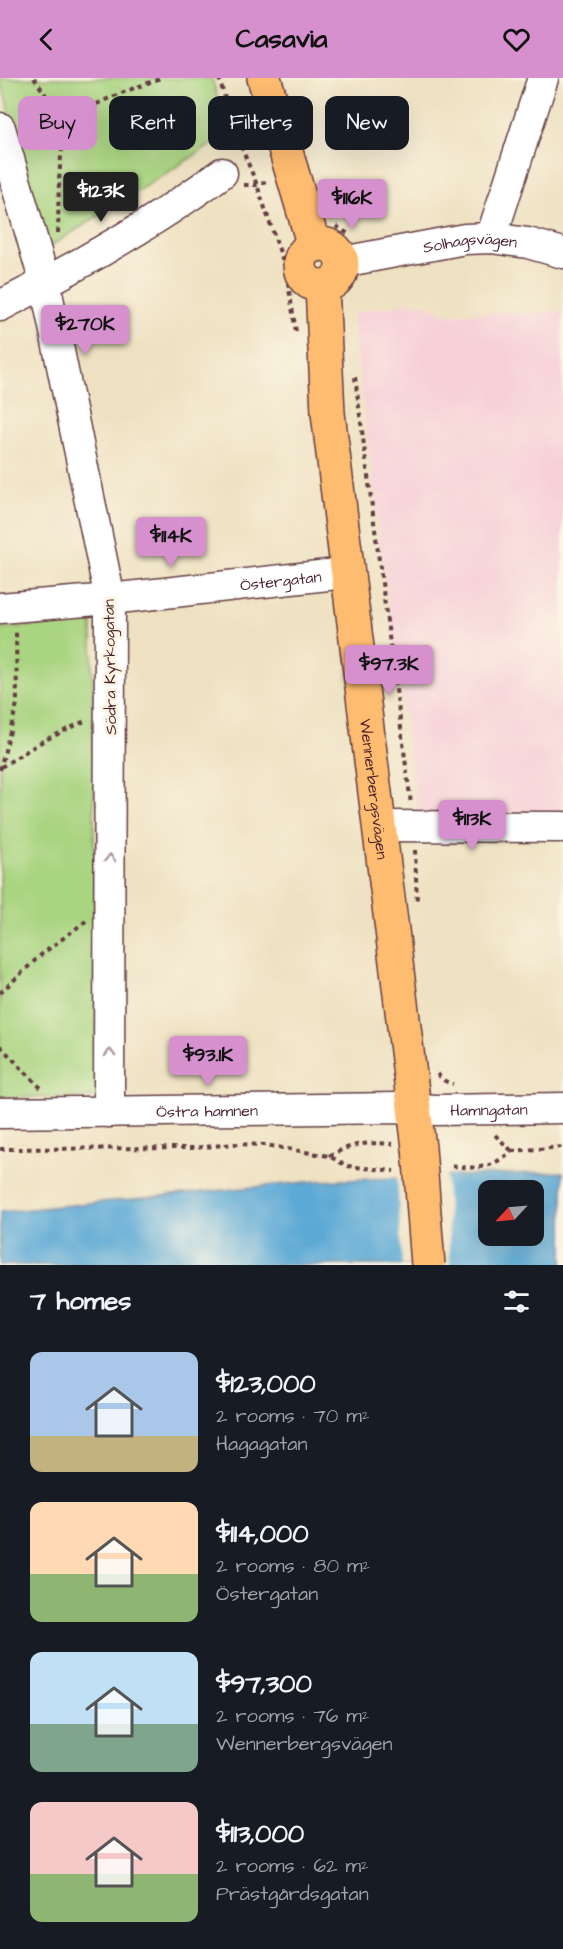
<!DOCTYPE html>
<html lang="en">
<head>
<meta charset="utf-8">
<style>
	:root { --surface:#171b24; --page:#20242c; --text:#f1f3f6; --muted:#9ea1a6; --accent:#d690ce }
	body { margin:0; font-family:"Architects Daughter",sans-serif; background:var(--page); color:var(--text); height:100vh; display:flex; flex-direction:column; font-size:22px; white-space:nowrap }
	* { box-sizing:border-box; margin:0 }
	p { font-size:20px; color:var(--muted) }
	.icon { flex:none; width:33px; height:33px; fill:none; stroke:currentColor; stroke-width:2; stroke-linecap:round; stroke-linejoin:round }
	.map { position:relative; height:1187px; overflow:hidden }
	.sheet { display:flex; flex-direction:column; background:var(--surface); flex:1 }
	.sheet>* { flex:none }
	.guide { position:absolute; left:18px; top:18px; width:528px; height:54px; display:flex; gap:12px }
	.needle { width:39px; rotate:244deg }
	.fabs { position:absolute; left:478px; top:1102px; display:grid; gap:12px }
	.fabs a { display:grid; place-items:center; width:66px; height:66px; border-radius:12px; background:var(--surface); box-shadow:0 6px 24px #0002; font-size:30px }
	.price { position:absolute; translate:-50% -51px; padding:0 14px; border-radius:6px; background:var(--accent); color:#111; font-size:20px; line-height:39px; filter:drop-shadow(0 2px 3px #0008) }
	.price::after { content:''; position:absolute; left:50%; top:36px; width:18px; height:14px; margin-left:-9px; background:inherit; clip-path:polygon(0 0,100% 0,50% 100%) }
	.price.active { background:#222; color:#fff }
	ul { padding:0; list-style:none }
	li { display:flex; align-items:center; gap:18px; height:150px; padding:0 30px }
	li span { display:grid; place-items:center; flex:none; width:168px; height:120px; border-radius:12px; color:#555 }
	li>.icon { margin-inline-start:auto }
	span .icon { width:72px; height:72px; fill:#fffc; stroke-width:1 }
	li b { font-size:26px }
	h2 { display:flex; justify-content:space-between; align-items:center; height:72px; padding:0 30px; font-size:26px }
	.pill { padding:0 21px; border-radius:12px; background:var(--surface); box-shadow:0 6px 24px #0002; font-size:21px; line-height:54px }
	.pill.active { background:var(--accent); color:#111 }
	header { display:flex; justify-content:space-between; align-items:center; height:78px; padding:0 30px; background:var(--accent); color:#111; font-size:27px; font-weight:800 }
	.map>svg:first-child { display:block }
</style>
</head>
<body>
<header><svg class="icon" aria-label="back" viewBox="0 0 24 24"><path d="M15 5l-7 7 7 7"/></svg>Casavia<svg class="icon" aria-label="heart" viewBox="0 0 24 24"><path d="M12 20l-8-8c-3-5 5-10 8-4 3-6 11-1 8 4z"/></svg></header>
<div class="map">
<svg width="563" height="1187" viewBox="0 0 563 1187">
	<rect width="100%" height="100%" fill="#fcf5e5"/>
	<filter id="ink" filterUnits="userSpaceOnUse"><feTurbulence type="fractalNoise" baseFrequency=".0167" numOctaves="2"/><feDisplacementMap in="SourceGraphic" scale="12" xChannelSelector="R" yChannelSelector="G"/><feConvolveMatrix kernelMatrix="1 2 1 2 8 2 1 2 1" color-interpolation-filters="sRGB"/></filter>
	<filter id="wash" filterUnits="userSpaceOnUse"><feTurbulence type="fractalNoise" baseFrequency=".008" numOctaves="4" result="noise"/><feDisplacementMap in="SourceGraphic" scale="24" xChannelSelector="R" yChannelSelector="G"/><feGaussianBlur stdDeviation="1.35" result="paint"/><feColorMatrix in="noise" values="0 0 0 0 0 0 0 0 0 0 0 0 0 0 0 0 0 1.4 0 .05"/><feComposite in="paint" operator="in"/></filter>
	<g filter="url(#wash)">
		<rect width="100%" height="100%" fill="#eee1c1"/>
		<!-- built -->
		<path fill="#f6cfd7" d="M412,224L428,227L445,236L563,234V737H429L417,731L383,487L352,239L357,234Z"/>
		<!-- green -->
		<path fill="#a9d480" stroke="#7a7a56" stroke-width="1.5" d="M0,0H212L227,57L49,169Z
			M92,544L97,1020L0,1019V550Z"/>
		<!-- water -->
		<path fill="#5ca9d5" stroke="#536480" stroke-width="1.5" fill-rule="evenodd" d="M563,1094V1187H0V1134L317,1103ZM489,1113H534V1158H489Z"/>
		<!-- pier -->
		<path fill="#eee1c1" d="M446,1095L450,1187H402L397,1096Z"/>
	</g>
	<g filter="url(#ink)">
		<g fill="none" stroke-linecap="round" stroke-linejoin="round">
			<!-- minor casing -->
			<g stroke="#633c42" stroke-width="33">
				<g id="minor">
					<path d="M0,50L45,205L110,521L109,1034"/>
					<path d="M491,160L543,0"/>
					<path id="s1" d="M342,184L465,161L491,160L528,165L563,175"/>
					<path d="M0,228C77,189 153,146 222,95"/>
					<path id="s2" d="M0,530L110,521L346,495"/>
					<path d="M381,748L563,749"/>
					<path id="s3" d="M0,1035L398,1030L436,1032L563,1030"/>
				</g>
			</g>
			<!-- major casing -->
			<g stroke="#633c42" stroke-width="36">
				<g id="major">
					<path d="M264,0L314,168"/>
					<circle cx="321" cy="187" r="21"/>
					<path id="s4" d="M322,208L328,335L419,1070"/>
				</g>
			</g>
			<!-- path -->
			<path stroke="#633c42" stroke-width="4" stroke-dasharray="4.5 4.5" stroke-linecap="butt" d="M34,0L54,29L71,43
				M219,0L234,51L257,107L286,192L296,254
				M244,107H257L269,103
				M336,148L350,157
				M58,155C59,130 56,59 73,42C93,23 136,10 161,0
				M355,299L411,726
				M1,689L43,663L87,642
				M0,692L17,626L16,553
				M415,772L417,825
				M0,915L42,876L86,843
				M0,968L41,1010
				M437,996L445,1003L453,1006
				M495,1057L512,1073
				M0,1071L193,1070L234,1066L265,1067L329,1078L347,1088L394,1093
				M512,1073L563,1069
				M329,1078C354,1065 365,1064 393,1066
				M452,1088C481,1091 489,1091 512,1073"/>
			<!-- minor -->
			<use href="#minor" stroke="#fff" stroke-width="30"/>
			<!-- major -->
			<use href="#major" stroke="#febc70" stroke-width="33"/>
			<!-- major-bridge casing -->
			<g stroke="#633c42" stroke-width="36" stroke-linecap="butt">
				<path id="major-bridge" d="M419,1070L428,1187"/>
			</g>
			<!-- major-bridge -->
			<use href="#major-bridge" stroke="#febc70" stroke-width="33"/>
		</g>
		<!-- one-way arrows -->
		<defs><path id="oneway-chevron" d="M-2-3.5L2.5 0L-2 3.5" fill="none" stroke-width="1.6" stroke-linecap="round" stroke-linejoin="round" transform="scale(1.5)"/></defs>
		<g stroke="#ae9aa0">
			<use href="#oneway-chevron" transform="translate(110 780) rotate(-90)"/>
			<use href="#oneway-chevron" transform="translate(110 975) rotate(-90)"/>
		</g>
	</g>
	<g text-anchor="middle" stroke-width="6" stroke-linejoin="round" paint-order="stroke">
		<!-- street labels -->
		<g font-size="16" fill="#4a1f2b" stroke="#fcf5e5">
			<text dy="6" stroke="none"><textPath href="#s1" startOffset="130">Solhagsvägen</textPath></text>
			<text dy="6" stroke="none"><textPath href="#s2" startOffset="282">Östergatan</textPath></text>
			<text transform="translate(109 589) rotate(-91)" y="6">Södra Kyrkogatan</text>
			<text dy="6" stroke="none"><textPath href="#s4" startOffset="506">Wennerbergsvägen</textPath></text>
			<text dy="6" stroke="none"><textPath href="#s3" startOffset="489">Hamngatan</textPath></text>
			<text dy="6" stroke="none"><textPath href="#s3" startOffset="207">Östra hamnen</textPath></text>
		</g>
	</g>
</svg>
<div class="fabs">
<a><svg class="needle" viewBox="-14 -14 28 28"><path d="M0-13l5 13h-10z" fill="#e53935"/><path d="M0 13l5-13h-10z" fill="#9ea1a6"/></svg></a>
</div>
<b class="price active" style="left:101px;top:145px">$123K</b>
<b class="price" style="left:352px;top:152px">$116K</b>
<b class="price" style="left:85px;top:278px">$270K</b>
<b class="price" style="left:171px;top:490px">$114K</b>
<b class="price" style="left:389px;top:618px">$97.3K</b>
<b class="price" style="left:472px;top:773px">$113K</b>
<b class="price" style="left:208px;top:1009px">$93.1K</b>
<div class="guide">
<a class="pill active">Buy</a>
<a class="pill">Rent</a>
<a class="pill">Filters</a>
<a class="pill">New</a>
</div>
</div>
<section class="sheet">
<h2>7 homes<svg class="icon" aria-label="filters" viewBox="0 0 24 24"><path d="M4 7h16M4 17h16"/><circle cx="9" cy="7" r="2"/><circle cx="15" cy="17" r="2"/></svg></h2>
<ul>
<li><span style="background:linear-gradient(#a9c7e8 70%,#c2b280 0)"><svg class="icon" aria-label="home" viewBox="0 0 24 24"><path d="M3 11l9-7 9 7M6 9v11h12V9"/></svg></span><div><b>$123,000</b><p>2 rooms · 70 m²</p><p>Hagagatan</p></div></li>
<li><span style="background:linear-gradient(#ffd9b3 60%,#8fb573 0)"><svg class="icon" aria-label="home" viewBox="0 0 24 24"><path d="M3 11l9-7 9 7M6 9v11h12V9"/></svg></span><div><b>$114,000</b><p>2 rooms · 80 m²</p><p>Östergatan</p></div></li>
<li><span style="background:linear-gradient(#bfe0f5 60%,#7fa58c 0)"><svg class="icon" aria-label="home" viewBox="0 0 24 24"><path d="M3 11l9-7 9 7M6 9v11h12V9"/></svg></span><div><b>$97,300</b><p>2 rooms · 76 m²</p><p>Wennerbergsvägen</p></div></li>
<li><span style="background:linear-gradient(#f6c9c9 60%,#8fb573 0)"><svg class="icon" aria-label="home" viewBox="0 0 24 24"><path d="M3 11l9-7 9 7M6 9v11h12V9"/></svg></span><div><b>$113,000</b><p>2 rooms · 62 m²</p><p>Prästgårdsgatan</p></div></li>
</ul>
</section>
</body>
</html>
